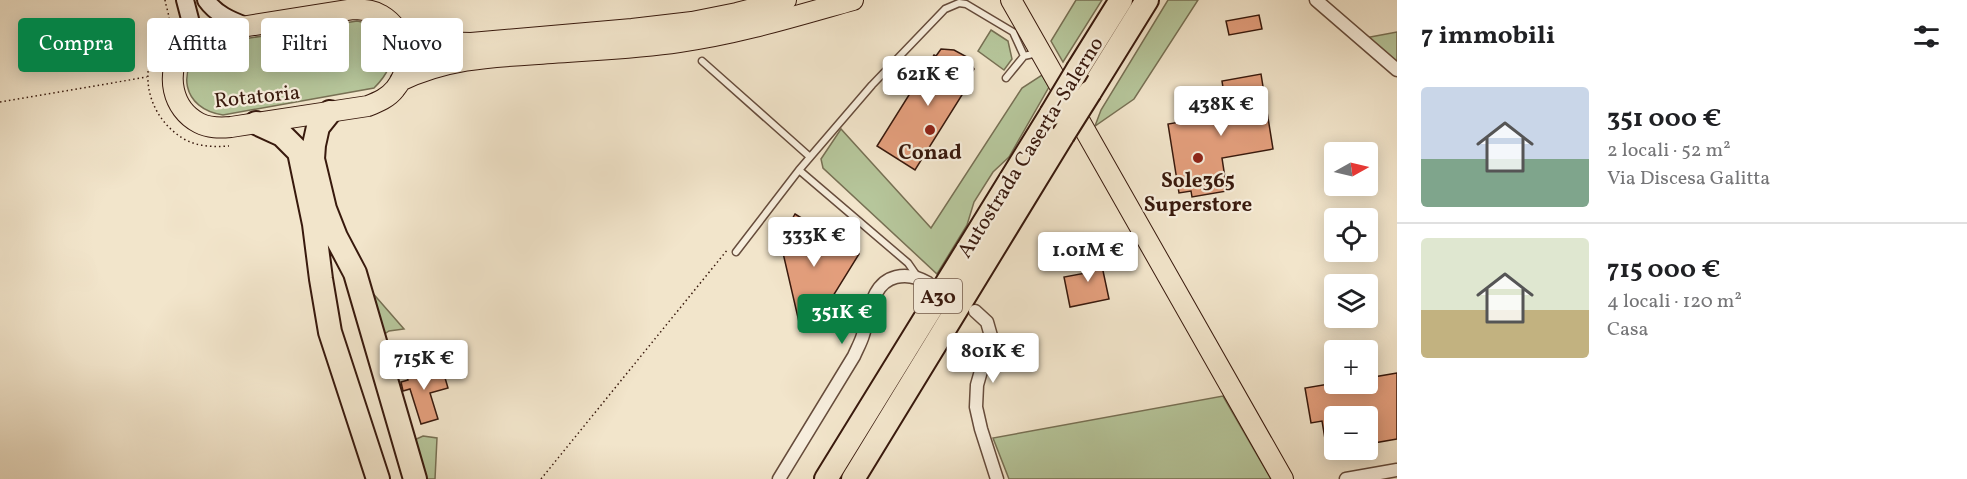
<!DOCTYPE html>
<html lang="it">
<head>
<meta charset="utf-8">
<style>
	:root { --surface:#fff; --page:#f6f6f6; --text:#202124; --muted:#757577; --line:#e0e0e0; --accent:#0b8043 }
	body { margin:0; font-family:Vollkorn,serif; background:var(--page); color:var(--text); height:100vh; display:flex; flex-direction:column; font-size:22px; white-space:nowrap }
	* { box-sizing:border-box; margin:0 }
	p { font-size:20px; color:var(--muted) }
	.icon { flex:none; width:33px; height:33px; fill:none; stroke:currentColor; stroke-width:2; stroke-linecap:round; stroke-linejoin:round }
	.map { position:relative; flex:1; overflow:hidden }
	.panel { display:flex; flex-direction:column; background:var(--surface); width:570px }
	.panel>* { flex:none }
	.guide { position:absolute; left:18px; top:18px; width:570px; height:54px; display:flex; gap:12px }
	.needle { width:39px; rotate:82deg }
	.fabs { position:absolute; left:1324px; top:142px; display:grid; gap:12px }
	.fabs a { display:grid; place-items:center; width:54px; height:54px; border-radius:6px; background:var(--surface); box-shadow:0 3px 15px #0003; font-size:30px }
	.price { position:absolute; translate:-50% -51px; padding:0 14px; border-radius:6px; background:#fff; color:#222; font-size:20px; line-height:39px; filter:drop-shadow(0 2px 3px #0008) }
	.price::after { content:''; position:absolute; left:50%; top:36px; width:18px; height:14px; margin-left:-9px; background:inherit; clip-path:polygon(0 0,100% 0,50% 100%) }
	.price.selected { background:var(--accent); color:#fff }
	ul { padding:0; list-style:none }
	li { display:flex; align-items:center; gap:18px; height:150px; padding:0 24px }
	li+li { border-top:2px solid var(--line) }
	li span { display:grid; place-items:center; flex:none; width:168px; height:120px; border-radius:6px; color:#555 }
	li>.icon { margin-inline-start:auto }
	span .icon { width:72px; height:72px; fill:#fffc; stroke-width:1 }
	li b { font-size:26px }
	h2 { display:flex; justify-content:space-between; align-items:center; height:72px; padding:0 24px; font-size:26px }
	.tag { padding:0 21px; border-radius:6px; background:var(--surface); box-shadow:0 3px 15px #0003; font-size:21px; line-height:54px }
	.tag.selected { background:var(--accent); color:#fff }
	main { display:flex; flex:1; min-height:0 }
	.map>svg:first-child { display:block }
</style>
</head>
<body>
<main>
<div class="map">
<svg width="1397" height="479" viewBox="0 0 1397 479">
	<rect width="100%" height="100%" fill="#f2e5cb"/>
	<filter id="stains"><feTurbulence type="fractalNoise" baseFrequency=".00333" numOctaves="4"/><feColorMatrix values="0 0 0 0 .2 0 0 0 0 .09 0 0 0 0 .02 0 0 0 .5 -.17"/></filter>
	<radialGradient id="worn" r=".72"><stop offset=".6" stop-color="#630" stop-opacity="0"/><stop offset="1" stop-color="#630" stop-opacity=".3"/></radialGradient>
	<!-- green -->
	<path fill="#b6c69b" stroke="#777054" stroke-width="1.5" d="M1076,0H1102L1063,62L1051,41Z
		M1168,0H1198L1134,99L1095,126L1101,110Z
		M357,21C398,28 402,61 374,88L223,115C182,109 175,69 206,45Z
		M991,30L1008,41L1012,59L1004,70L978,51Z
		M1397,32V66L1365,38Z
		M1042,75L1049,87L1009,157L993,172L974,202L967,225L937,274L823,168L821,159L841,129L931,228L1022,88Z
		M370,290L404,329L389,331L380,337Z
		M1223,396L1271,479H1009L993,438Z
		M423,436L437,438L435,479H422L410,442Z"/>
	<!-- building -->
	<path fill="#e49f7d" stroke="#38190d" stroke-width="1.5" d="M1259,15L1262,29L1229,35L1226,21Z
		M941,49L954,50L967,57L974,69L969,77L972,79L915,170L877,146L934,55L936,56Z
		M1261,74L1273,149L1222,158L1227,191L1192,197L1191,191L1179,193L1168,124L1227,114L1222,81Z
		M795,214L859,254L812,330L799,322L780,240Z
		M1099,252L1109,299L1070,307L1064,277L1086,273L1082,255Z
		M421,364L425,376L443,371L448,388L430,393L438,419L421,424L410,389L403,391L401,382L408,380L405,369Z
		M1397,373V439L1368,444V417H1335V449L1327,451L1322,421L1311,423L1305,388L1335,383L1368,384V378Z"/>
	<g fill="none" stroke-linecap="round" stroke-linejoin="round">
		<!-- lane casing -->
		<g stroke="#664c3c" stroke-width="9">
			<path id="lane" d="M702,61L810,157
				M1006,78L1024,56L1037,53
				M799,170L908,263L917,276
				M736,252L799,170L872,85L945,9L959,3L966,4L1013,32L1024,56"/>
		</g>
		<!-- street casing -->
		<g stroke="#664c3c" stroke-width="15">
			<path id="street" d="M1316,0L1397,70
				M975,311L987,322L991,336L977,385L976,407L981,429L997,479
				M779,479L854,356C857,349 861,342 863,335C870,314 871,283 896,277C908,274 918,277 928,283
				M1346,479L1397,470"/>
		</g>
		<!-- secondary casing -->
		<g stroke="#38190d" stroke-width="20">
			<path id="secondary" d="M185,0L190,19L187,44
				M206,0C216,14 230,20 246,26"/>
		</g>
		<!-- primary casing -->
		<g stroke="#38190d" stroke-width="22">
			<path id="primary" d="M1011,0L1283,479
				M354,9C364,10 373,10 381,15C407,30 414,66 395,89C388,98 378,102 368,106L231,127C219,128 209,128 199,123C172,109 165,74 182,50C187,42 196,38 204,33Z
				M400,33L434,42L471,43L632,29L692,22L737,13L786,0
				M400,81C446,59 488,57 538,54C585,50 632,49 679,42C738,34 796,16 853,0"/>
		</g>
		<!-- highway casing -->
		<g stroke="#38190d" stroke-width="26">
			<path id="highway" d="M1078,69L1121,0
				M1090,92L1147,0
				M330,112L318,127L314,145L313,159L325,209L336,237L355,273L415,479
				M256,123L282,135L299,152L314,224L321,279L330,332L378,479
				M826,479L1051,114
				M853,479L1063,135"/>
		</g>
		<!-- path -->
		<path stroke="#38190d" stroke-width="1.5" stroke-dasharray="1.5 3" stroke-linecap="butt" d="M165,0C166,7 170,16 169,23C167,36 154,47 150,60C142,91 157,123 184,139C198,147 214,147 229,146
			M0,102L147,77
			M541,479L728,249"/>
		<!-- lane -->
		<use href="#lane" stroke="#f7eedd" stroke-width="6"/>
		<!-- street -->
		<use href="#street" stroke="#f7eedd" stroke-width="12"/>
		<!-- secondary -->
		<use href="#secondary" stroke="#f7eedd" stroke-width="16"/>
		<!-- primary -->
		<use href="#primary" stroke="#f2e5cb" stroke-width="20"/>
		<!-- highway -->
		<use href="#highway" stroke="#f2e5cb" stroke-width="22"/>
		<!-- highway-bridge casing -->
		<g stroke="#38190d" stroke-width="26" stroke-linecap="butt">
			<path id="highway-bridge" d="M1051,114L1078,69
				M1063,135L1090,92"/>
		</g>
		<!-- highway-bridge -->
		<use href="#highway-bridge" stroke="#f2e5cb" stroke-width="22"/>
	</g>
	<!-- markers -->
	<g fill="#8f2418" stroke="#f7eedd" stroke-width="2">
		<circle cx="930" cy="130" r="6"/>
		<circle cx="1198" cy="158" r="6"/>
	</g>
	<g text-anchor="middle" stroke-width="4.5" stroke-linejoin="round" paint-order="stroke">
		<!-- shield labels -->
		<rect fill="#f7eedd" stroke="#71594b" stroke-width="1.5" x="914" y="279" width="48" height="34" rx="4.5"/>
		<g font-size="20" font-weight="bold" fill="#38190d">
			<text x="938" y="303">A30</text>
		</g>
		<!-- street labels -->
		<g font-size="21" fill="#38190d" stroke="#f7eedd">
			<text transform="translate(257 96) rotate(-6)" y="7">Rotatoria</text>
			<text transform="translate(1030 147) rotate(-58)" y="7">Autostrada Caserta-Salerno</text>
		</g>
		<!-- poi labels -->
		<g font-size="21" font-weight="bold" fill="#38190d" stroke="#f7eedd">
			<text x="930" y="159">Conad</text>
			<text x="1198" y="187">Sole365<tspan x="1198" dy="24">Superstore</tspan></text>
		</g>
	</g>
	<rect width="100%" height="100%" filter="url(#stains)"/>
	<rect width="100%" height="100%" fill="url(#worn)"/>
</svg>
<div class="fabs">
<a><svg class="needle" viewBox="-14 -14 28 28"><path d="M0-13l5 13h-10z" fill="#e53935"/><path d="M0 13l5-13h-10z" fill="#757577"/></svg></a>
<a><svg class="icon" aria-label="locate" viewBox="0 0 24 24"><circle cx="12" cy="12" r="6"/><path d="M12 2v4M12 18v4M2 12h4M18 12h4"/></svg></a>
<a><svg class="icon" aria-label="layers" viewBox="0 0 24 24"><path d="M12 4l9 5-9 5-9-5zM3 14l9 5 9-5"/></svg></a>
<a>+</a>
<a>−</a>
</div>
<b class="price" style="left:928px;top:107px">621K €</b>
<b class="price" style="left:1221px;top:137px">438K €</b>
<b class="price" style="left:814px;top:268px">333K €</b>
<b class="price" style="left:1088px;top:283px">1.01M €</b>
<b class="price selected" style="left:842px;top:345px">351K €</b>
<b class="price" style="left:993px;top:384px">801K €</b>
<b class="price" style="left:424px;top:391px">715K €</b>
<div class="guide">
<a class="tag selected">Compra</a>
<a class="tag">Affitta</a>
<a class="tag">Filtri</a>
<a class="tag">Nuovo</a>
</div>
</div>
<section class="panel">
<h2>7 immobili<svg class="icon" aria-label="filters" viewBox="0 0 24 24"><path d="M4 7h16M4 17h16"/><circle cx="9" cy="7" r="2"/><circle cx="15" cy="17" r="2"/></svg></h2>
<ul>
<li><span style="background:linear-gradient(#c9d6e8 60%,#7fa58c 0)"><svg class="icon" aria-label="home" viewBox="0 0 24 24"><path d="M3 11l9-7 9 7M6 9v11h12V9"/></svg></span><div><b>351 000 €</b><p>2 locali · 52 m²</p><p>Via Discesa Galitta</p></div></li>
<li><span style="background:linear-gradient(#dfe7d0 60%,#c2b280 0)"><svg class="icon" aria-label="home" viewBox="0 0 24 24"><path d="M3 11l9-7 9 7M6 9v11h12V9"/></svg></span><div><b>715 000 €</b><p>4 locali · 120 m²</p><p>Casa</p></div></li>
</ul>
</section>
</main>
</body>
</html>
